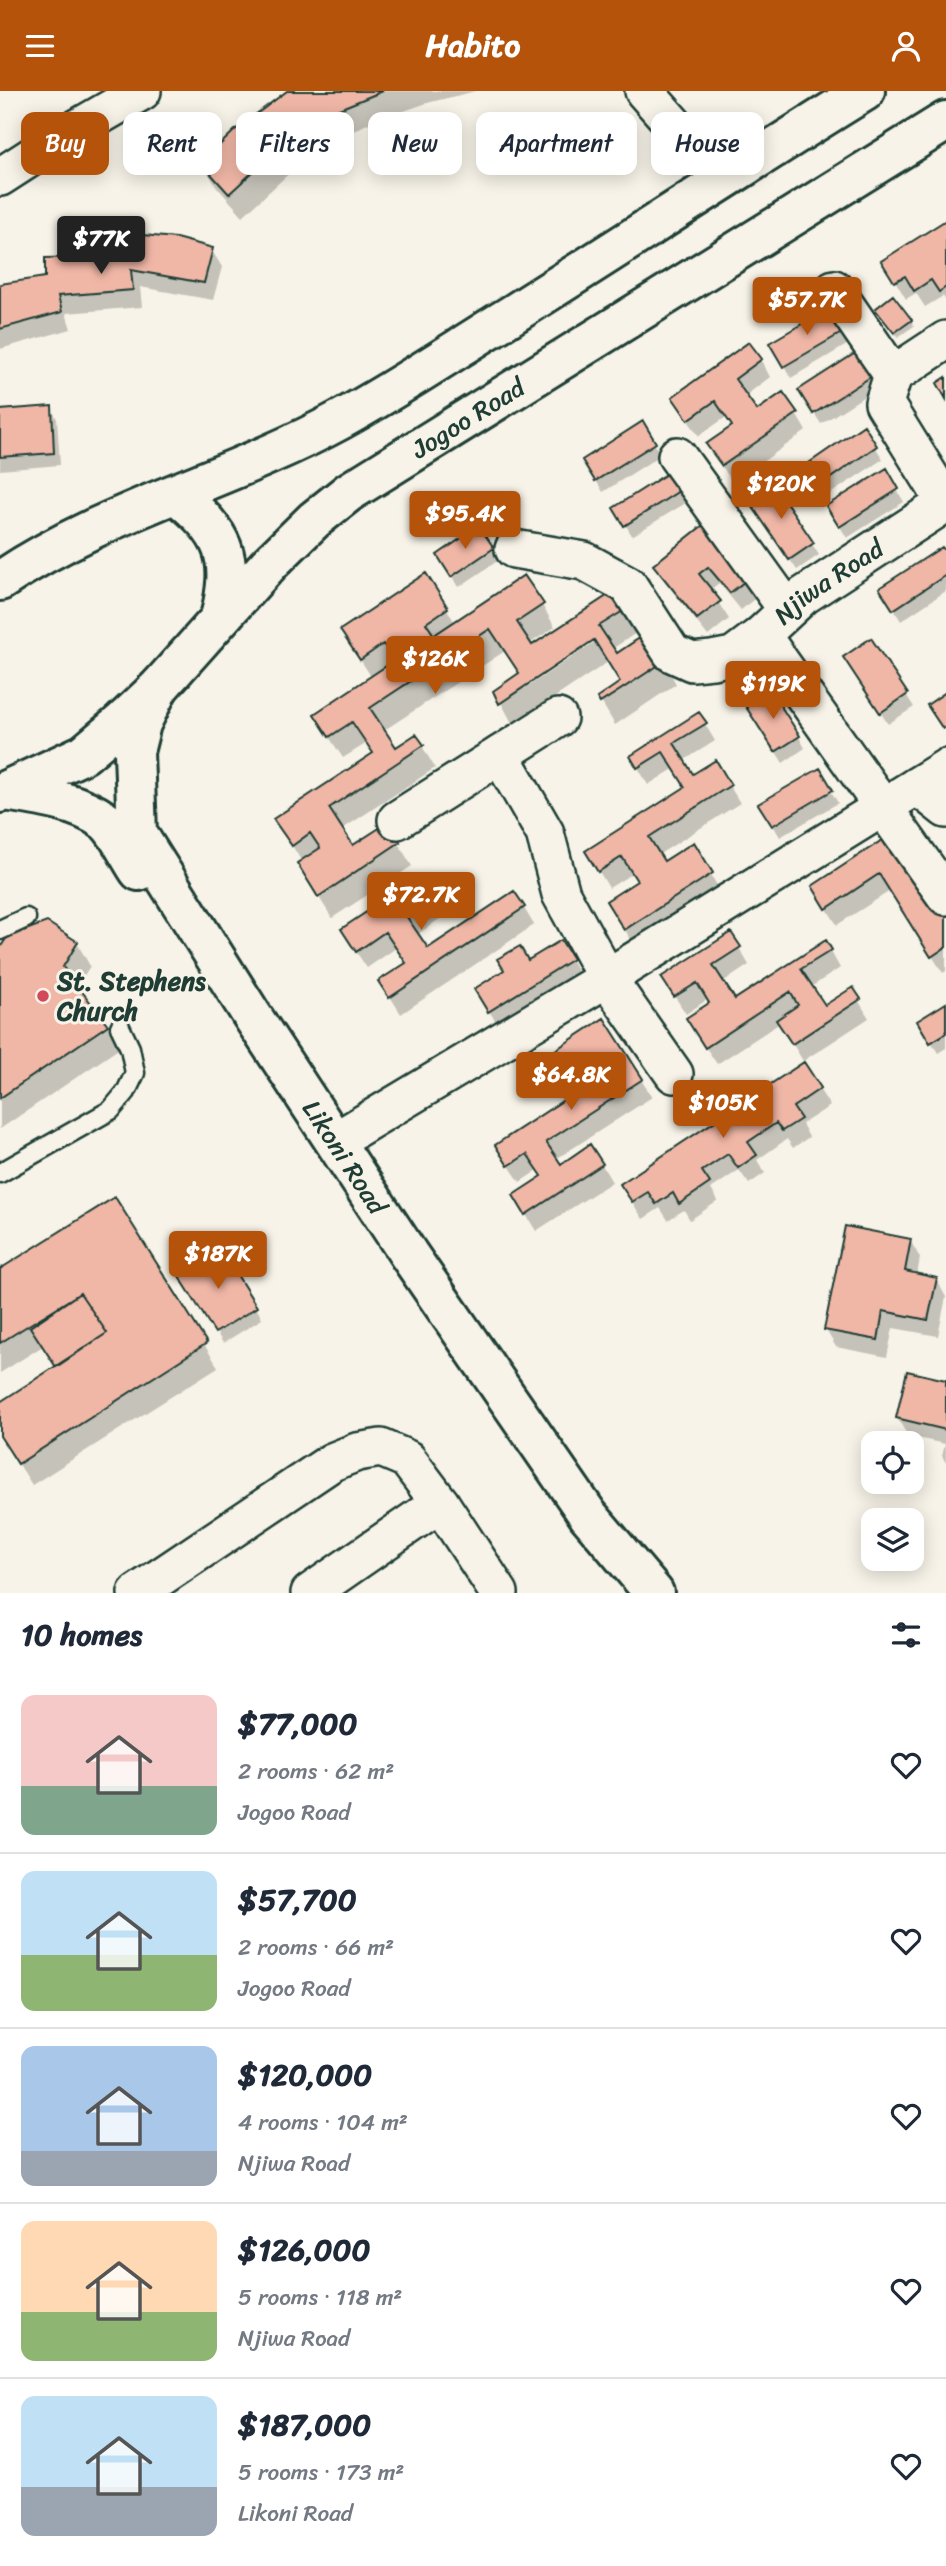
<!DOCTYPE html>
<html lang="en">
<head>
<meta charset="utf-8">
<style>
	:root { --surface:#fff; --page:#f2f2f3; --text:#1f2937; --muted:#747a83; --line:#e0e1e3; --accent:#b45309 }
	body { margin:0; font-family:Sriracha,sans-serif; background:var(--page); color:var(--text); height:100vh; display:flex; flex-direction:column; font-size:26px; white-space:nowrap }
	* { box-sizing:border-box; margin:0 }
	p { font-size:23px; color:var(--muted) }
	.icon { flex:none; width:38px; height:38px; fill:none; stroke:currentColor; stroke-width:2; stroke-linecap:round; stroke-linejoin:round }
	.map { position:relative; height:1502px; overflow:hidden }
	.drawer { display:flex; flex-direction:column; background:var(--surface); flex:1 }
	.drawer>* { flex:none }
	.hud { position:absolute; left:21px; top:21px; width:905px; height:63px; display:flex; gap:14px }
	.controls { position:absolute; left:861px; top:1340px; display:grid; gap:14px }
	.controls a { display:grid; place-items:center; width:63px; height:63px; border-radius:14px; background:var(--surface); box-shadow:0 4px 18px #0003; font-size:35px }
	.price { position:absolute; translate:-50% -60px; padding:0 16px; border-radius:7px; background:var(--accent); color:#fff; font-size:23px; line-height:46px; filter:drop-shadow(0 2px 4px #0008) }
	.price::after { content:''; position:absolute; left:50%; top:42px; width:21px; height:16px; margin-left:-10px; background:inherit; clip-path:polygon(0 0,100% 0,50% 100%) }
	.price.selected { background:#222; color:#fff }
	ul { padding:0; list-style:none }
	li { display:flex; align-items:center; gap:21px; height:175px; padding:0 21px }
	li+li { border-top:2px solid var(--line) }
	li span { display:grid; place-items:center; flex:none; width:196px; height:140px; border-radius:14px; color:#555 }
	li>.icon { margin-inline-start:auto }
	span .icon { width:84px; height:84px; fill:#fffc; stroke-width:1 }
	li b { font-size:30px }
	h2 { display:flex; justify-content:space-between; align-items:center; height:84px; padding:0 21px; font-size:30px }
	.chip { padding:0 24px; border-radius:14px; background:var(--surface); box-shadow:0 4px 18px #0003; font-size:24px; line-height:63px }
	.chip.selected { background:var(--accent); color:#fff }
	header { display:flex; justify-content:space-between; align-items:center; height:91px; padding:0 21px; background:var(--accent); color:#fff; font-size:32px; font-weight:700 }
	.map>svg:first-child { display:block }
</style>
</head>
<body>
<header><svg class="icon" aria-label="menu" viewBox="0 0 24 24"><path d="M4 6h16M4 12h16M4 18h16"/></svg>Habito<svg class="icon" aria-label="person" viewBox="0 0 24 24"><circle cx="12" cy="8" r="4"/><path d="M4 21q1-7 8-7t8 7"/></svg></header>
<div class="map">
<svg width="946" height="1502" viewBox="0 0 946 1502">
	<rect width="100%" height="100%" fill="#f7f3e8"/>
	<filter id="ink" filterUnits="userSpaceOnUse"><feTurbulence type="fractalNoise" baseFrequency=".0143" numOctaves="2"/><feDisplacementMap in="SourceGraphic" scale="14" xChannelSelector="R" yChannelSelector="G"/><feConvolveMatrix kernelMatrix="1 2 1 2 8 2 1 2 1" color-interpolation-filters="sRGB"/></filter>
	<g filter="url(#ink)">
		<!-- shadow -->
		<path fill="#0003" fill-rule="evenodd" d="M290,0H476L427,12L367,33L310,63L243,125L216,95L203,73Z
			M946,131V210L943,205L925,216L916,202L906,208L894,188Z
			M211,158L222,176L213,209L140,196L142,216L66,222L71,238L0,258V195L47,187L131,167Z
			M830,218L850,252L791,287L772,253Z
			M880,224L911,229L914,235L898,246Z
			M856,263L877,297L821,333L800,300Z
			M761,269L770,286L745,305L756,322L796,323L806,340L733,392L708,354L733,336L726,326L699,345L684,324Z
			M51,317L57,328L60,374L0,379V321Z
			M642,333L661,364L603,401L591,381Z
			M863,337L883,368L824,407L811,388Z
			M675,380L692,408L632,445L616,417Z
			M886,380L904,411L847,447L828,416Z
			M757,421L812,453L819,464L797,479Z
			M712,429L764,500L741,519L719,492L710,499L729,528L708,545L666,492L656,474Z
			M492,458L499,469L459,496L446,476Z
			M946,464V500L901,530L888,509Z
			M618,499L642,538L612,558L617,564L664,570L676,593L615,634L599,607L622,592L608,571L513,634L495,600L520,584L505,560L383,640L395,659L422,655L435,677L341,739L353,756L387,734L412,775L332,827L312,795L302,771L276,728L374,663L367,652L343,667L329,646L372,587L342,540L447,518L455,532L542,514L555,536L529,553L532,557ZM600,543L602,546L524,598V594ZM404,665V669L382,683V679Z
			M871,550L914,616L888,633L852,578Z
			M699,623L715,650L683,670L693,685L715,671L740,712L658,764L663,772L693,754L721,801L635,855L618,828L639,791L633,782L609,797L597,777L687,697L675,677L648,694L632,666Z
			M755,628L799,646L805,657L783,672Z
			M819,680L838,712L780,746L761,714Z
			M892,745L946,828V880L943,882L890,800L837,834L824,813Z
			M435,807L445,824L417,844L428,860L524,817L534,834L401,923L381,891L407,873L396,857L367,877L353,856Z
			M561,851L578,880L496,931L476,899Z
			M77,852L90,875L77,896L107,935L120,957L0,1038V860Z
			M739,857L749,874L722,892L735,911L830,859L840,877L811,896L824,917L852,899L869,927L803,970L780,932L717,973L698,945L711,913L708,908L686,923L663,887Z
			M946,914V957L938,962L919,931Z
			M603,929L652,1006L556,1068L560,1075L602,1074L612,1091L536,1140L525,1122L543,1086L538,1079L520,1091L507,1072L587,997L580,986L557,1001L539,971Z
			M803,973L830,1015L802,1033L809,1046L793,1057L787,1048L757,1069L765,1082L749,1093L739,1079L711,1098L718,1110L690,1129L684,1119L668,1129L660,1117L643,1128L632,1111Z
			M114,1108L218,1276L32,1394L0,1343V1313L57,1276L43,1255L0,1282V1180Z
			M910,1149L920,1167L917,1184L936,1188L946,1206L938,1245L893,1237L887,1266L836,1256L826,1239Z
			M188,1197L256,1216L262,1228L223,1252Z
			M946,1291V1372L942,1365L945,1353L908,1345L897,1327Z"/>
		<!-- building -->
		<path fill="#f0b7a6" stroke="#1f3d34" stroke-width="2" d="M287,0H383L327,23L297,40L229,103L201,72L235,39Z
			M946,129V196L939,201L931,189L914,200L905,185L894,191L881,170Z
			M131,143L176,147L213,157L204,192L131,179L133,199L58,205L62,221L0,238V193L45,186V167L129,165Z
			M893,204L912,229L894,242L875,218Z
			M831,216L845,240L783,276L769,252Z
			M749,251L762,268L735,288L757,319L783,301L798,322L722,375L706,353L732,335L715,310L688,329L672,306Z
			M857,261L872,285L813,323L798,299Z
			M946,286V308L937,292Z
			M52,315L54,362L0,366V319Z
			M643,330L656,352L595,390L582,369Z
			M864,334L877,355L816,397L803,376Z
			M676,377L687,395L624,435L613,417Z
			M887,377L899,398L839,436L826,415Z
			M773,392L814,452L789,469L748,409Z
			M712,427L755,482L730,502L708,476L699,483L721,510L697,528L653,474Z
			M479,435L494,457L451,486L437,464Z
			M942,456L946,461V484L893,519L879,497Z
			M426,482L448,517L426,532L434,544L524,484L544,513L517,531L532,554L619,497L631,515L599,535L617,562L647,542L665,570L600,612L597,607L620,591L594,549L499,613L493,600L519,582L490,538L370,617L396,656L416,643L424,654L329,717L353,754L387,732L400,751L318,806L297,772L320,757L310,742L292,755L273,728L373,662L352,631L329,646L314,623L395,569L383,553L360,569L340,539Z
			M871,547L908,603L880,622L843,566Z
			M771,600L800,645L775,661L746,616Z
			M946,601V636L943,638L927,614Z
			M699,621L707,632L674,652L693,683L716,669L731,694L649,746L664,770L694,751L713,782L624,839L606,810L637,790L622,766L598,781L585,760L685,696L663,661L637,677L630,665Z
			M820,677L833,699L772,735L758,713Z
			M893,742L946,824V856L931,866L879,783L826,818L812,795Z
			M422,784L437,806L407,826L428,857L514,800L525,816L389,907L378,890L406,872L385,841L356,861L341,838Z
			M47,831L78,851L63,876L108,934L0,1007V857L7,846Z
			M731,841L741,856L713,874L735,908L826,849L832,859L801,878L825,914L853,896L861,908L792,953L776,929L798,914L790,901L705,957L686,927L709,912L697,892L674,906L661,886Z
			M561,849L573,868L488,921L474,898L504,879L497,868L520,855L528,869Z
			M946,912V942L930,952L917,930Z
			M604,927L643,988L546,1051L561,1073L590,1053L603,1073L525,1124L513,1104L542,1085L527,1063L508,1075L495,1054L585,995L569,970L546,985L537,971Z
			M804,971L821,997L793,1016L801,1028L782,1040L776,1032L748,1051L757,1064L738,1077L728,1063L702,1080L710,1092L679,1113L673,1102L656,1113L648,1101L632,1111L620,1093Z
			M115,1106L207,1252L18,1373L0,1345V1311L107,1242L80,1202L0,1252V1178Z
			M845,1135L911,1148L905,1180L937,1187L928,1229L883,1220L878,1249L824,1239Z
			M221,1158L257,1216L215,1242L179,1185Z
			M80,1202L107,1242L56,1276L30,1236Z
			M907,1280L946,1289V1339L896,1327Z"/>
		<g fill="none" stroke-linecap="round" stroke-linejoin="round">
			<!-- service casing -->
			<g stroke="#1f3d34" stroke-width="23">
				<path id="service" d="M0,839L26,827
					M0,1082L111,1019L126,1001L135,982L130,957L120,936"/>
			</g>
			<!-- minor casing -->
			<g stroke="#1f3d34" stroke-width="42">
				<g id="minor">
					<path d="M644,0L722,88"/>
					<path d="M0,86L59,48L142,0"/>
					<path d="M834,198L893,284"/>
					<path d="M946,249L893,284L884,312L946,412"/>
					<path d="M677,365L787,518"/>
					<path id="s1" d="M514,458L584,470L628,494L672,562L692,571L712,569L733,565L761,544L803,505L946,412"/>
					<path d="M761,544L946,805"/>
					<path d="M500,664L545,742L561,803L607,887L674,983"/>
					<path d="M917,695L946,718"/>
					<path d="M397,729L558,627"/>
					<path d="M335,1050L607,887L946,677"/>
					<path d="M137,1502L332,1371L357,1361L381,1357L407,1368L440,1412L499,1502"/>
					<path d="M310,1502L440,1412"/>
				</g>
			</g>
			<!-- tertiary casing -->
			<g stroke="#1f3d34" stroke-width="44">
				<g id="tertiary">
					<path id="s2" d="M159,596L141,633L134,661L137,742L251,923L409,1164L588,1424L654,1502"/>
					<path d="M5,700C37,705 78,710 105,730C116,738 130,767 139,780"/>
				</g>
			</g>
			<!-- secondary casing -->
			<g stroke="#1f3d34" stroke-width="44">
				<g id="secondary">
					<path d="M176,403C225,443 235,466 220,527"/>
					<path d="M0,490C104,419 230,389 340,329C395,299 449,263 502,230C623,154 743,75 865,0"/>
					<path id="s3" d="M0,702L84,663L122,631L159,596L269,473L314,429L349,401L946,30"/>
				</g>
			</g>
			<!-- service -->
			<use href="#service" stroke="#f7f3e8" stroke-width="18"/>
			<!-- minor -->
			<use href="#minor" stroke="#f7f3e8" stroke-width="37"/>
			<!-- tertiary -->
			<use href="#tertiary" stroke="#f7f3e8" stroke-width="38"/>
			<!-- secondary -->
			<use href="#secondary" stroke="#f7f3e8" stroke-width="38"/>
		</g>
	</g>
	<!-- markers -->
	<circle fill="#d1495b" stroke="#f7f3e8" stroke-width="2.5" cx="43" cy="905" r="7"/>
	<g text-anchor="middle" stroke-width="6" stroke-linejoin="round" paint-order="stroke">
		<!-- street labels -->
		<g font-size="26" fill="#1f3d34" stroke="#f7f3e8">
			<text dy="9" stroke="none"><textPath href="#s3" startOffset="606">Jogoo Road</textPath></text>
			<text dy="9" stroke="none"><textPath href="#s1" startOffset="387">Njiwa Road</textPath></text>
			<text dy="9" stroke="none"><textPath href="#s2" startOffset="536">Likoni Road</textPath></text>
		</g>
		<!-- poi labels -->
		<g font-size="26" font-weight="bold" fill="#1f3d34" stroke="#f7f3e8" text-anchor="start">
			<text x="57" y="899">St. Stephens<tspan x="57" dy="30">Church</tspan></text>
		</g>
	</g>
</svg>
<div class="controls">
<a><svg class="icon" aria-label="locate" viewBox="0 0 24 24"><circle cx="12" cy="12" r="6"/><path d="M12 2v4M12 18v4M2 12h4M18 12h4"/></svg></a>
<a><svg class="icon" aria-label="layers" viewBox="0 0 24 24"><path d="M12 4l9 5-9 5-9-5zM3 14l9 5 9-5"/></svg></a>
</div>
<b class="price selected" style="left:101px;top:185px">$77K</b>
<b class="price" style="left:807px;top:246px">$57.7K</b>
<b class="price" style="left:781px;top:430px">$120K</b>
<b class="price" style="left:465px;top:460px">$95.4K</b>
<b class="price" style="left:435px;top:605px">$126K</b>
<b class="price" style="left:773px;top:630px">$119K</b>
<b class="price" style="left:421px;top:841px">$72.7K</b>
<b class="price" style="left:571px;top:1021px">$64.8K</b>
<b class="price" style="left:723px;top:1049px">$105K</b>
<b class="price" style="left:218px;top:1200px">$187K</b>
<div class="hud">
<a class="chip selected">Buy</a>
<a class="chip">Rent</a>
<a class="chip">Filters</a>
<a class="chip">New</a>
<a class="chip">Apartment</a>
<a class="chip">House</a>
</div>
</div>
<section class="drawer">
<h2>10 homes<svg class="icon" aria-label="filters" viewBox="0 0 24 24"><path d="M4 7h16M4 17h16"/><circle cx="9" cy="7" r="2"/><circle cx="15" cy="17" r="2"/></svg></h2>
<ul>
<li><span style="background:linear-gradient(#f6c9c9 65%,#7fa58c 0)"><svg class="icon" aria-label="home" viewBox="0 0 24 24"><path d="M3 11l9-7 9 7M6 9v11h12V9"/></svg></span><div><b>$77,000</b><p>2 rooms · 62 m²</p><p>Jogoo Road</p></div><svg class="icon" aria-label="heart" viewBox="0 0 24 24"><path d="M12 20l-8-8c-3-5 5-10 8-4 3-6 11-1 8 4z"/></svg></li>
<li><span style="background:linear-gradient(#bfe0f5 60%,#8fb573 0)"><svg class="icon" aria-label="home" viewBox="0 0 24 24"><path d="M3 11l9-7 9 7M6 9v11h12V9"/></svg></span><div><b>$57,700</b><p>2 rooms · 66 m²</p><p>Jogoo Road</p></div><svg class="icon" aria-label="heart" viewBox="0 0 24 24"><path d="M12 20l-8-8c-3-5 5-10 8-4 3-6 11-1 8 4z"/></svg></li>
<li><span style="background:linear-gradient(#a9c7e8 75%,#9aa5b1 0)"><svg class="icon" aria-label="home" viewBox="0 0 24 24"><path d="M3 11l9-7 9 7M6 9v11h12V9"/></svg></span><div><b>$120,000</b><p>4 rooms · 104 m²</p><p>Njiwa Road</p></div><svg class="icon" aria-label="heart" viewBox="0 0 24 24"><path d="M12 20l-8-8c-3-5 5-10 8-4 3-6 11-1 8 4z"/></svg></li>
<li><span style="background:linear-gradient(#ffd9b3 65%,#8fb573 0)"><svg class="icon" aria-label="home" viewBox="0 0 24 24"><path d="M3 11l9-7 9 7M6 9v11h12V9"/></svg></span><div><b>$126,000</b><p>5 rooms · 118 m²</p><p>Njiwa Road</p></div><svg class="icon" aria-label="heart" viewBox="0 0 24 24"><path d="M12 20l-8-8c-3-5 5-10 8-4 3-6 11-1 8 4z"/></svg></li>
<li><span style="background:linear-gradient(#bfe0f5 65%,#9aa5b1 0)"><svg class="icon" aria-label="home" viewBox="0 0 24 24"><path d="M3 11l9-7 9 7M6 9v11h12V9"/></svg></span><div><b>$187,000</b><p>5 rooms · 173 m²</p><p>Likoni Road</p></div><svg class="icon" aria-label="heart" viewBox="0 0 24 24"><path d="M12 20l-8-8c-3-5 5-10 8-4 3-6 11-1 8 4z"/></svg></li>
</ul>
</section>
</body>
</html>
